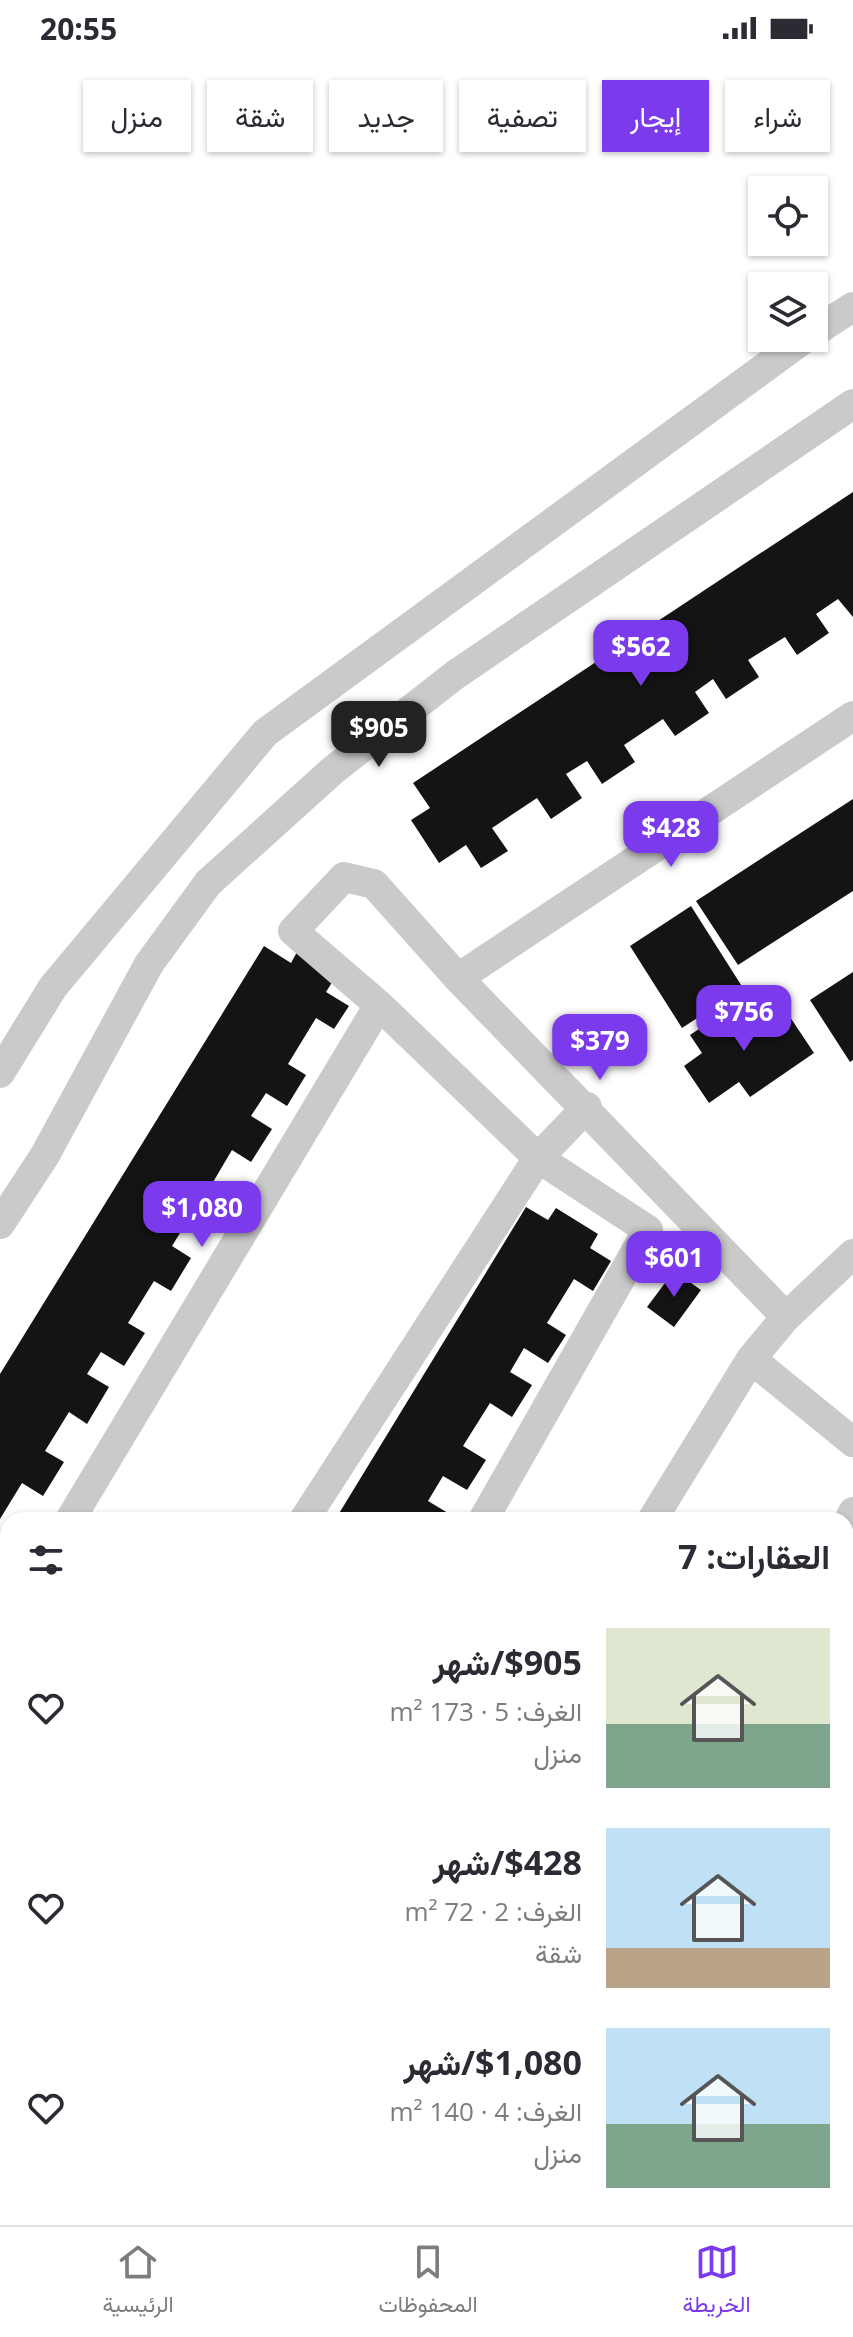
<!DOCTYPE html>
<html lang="ar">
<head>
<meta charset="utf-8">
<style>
	:root { --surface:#fff; --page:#f2f2f3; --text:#2b2b33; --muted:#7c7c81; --line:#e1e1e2; --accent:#7c3aed }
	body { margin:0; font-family:"Open Sans",Vazirmatn,sans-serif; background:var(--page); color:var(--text); direction:rtl; height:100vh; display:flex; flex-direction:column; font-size:30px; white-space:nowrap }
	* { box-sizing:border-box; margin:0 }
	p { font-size:26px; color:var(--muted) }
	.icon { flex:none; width:44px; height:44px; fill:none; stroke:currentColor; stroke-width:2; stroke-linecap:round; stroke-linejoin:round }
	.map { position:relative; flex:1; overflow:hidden; direction:ltr }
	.sheet { position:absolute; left:0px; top:1456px; width:854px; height:714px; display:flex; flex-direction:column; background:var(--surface); border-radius:24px 24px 0 0; box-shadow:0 2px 6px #0004; direction:rtl }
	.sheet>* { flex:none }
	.banner { position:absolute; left:24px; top:24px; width:806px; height:72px; direction:rtl; display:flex; gap:16px }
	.controls { position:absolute; left:748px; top:120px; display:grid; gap:16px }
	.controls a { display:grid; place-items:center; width:80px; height:80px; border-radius:0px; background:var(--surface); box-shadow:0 2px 6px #0004; font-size:40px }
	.price { position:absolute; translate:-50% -68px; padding:0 18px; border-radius:16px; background:var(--accent); color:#fff; font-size:26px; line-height:52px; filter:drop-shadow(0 2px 4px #0008) }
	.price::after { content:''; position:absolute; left:50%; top:48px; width:24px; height:18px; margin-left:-12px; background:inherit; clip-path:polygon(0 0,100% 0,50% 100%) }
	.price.active { background:#222; color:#fff }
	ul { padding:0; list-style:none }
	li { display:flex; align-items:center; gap:24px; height:200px; padding:0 24px }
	li span { display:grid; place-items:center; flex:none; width:224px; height:160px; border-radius:0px; color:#555 }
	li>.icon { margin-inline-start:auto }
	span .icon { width:96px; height:96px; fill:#fffc; stroke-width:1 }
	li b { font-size:34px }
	h2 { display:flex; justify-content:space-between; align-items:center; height:96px; padding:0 24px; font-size:34px }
	.tag { padding:0 28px; border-radius:0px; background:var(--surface); box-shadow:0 2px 6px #0004; font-size:28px; line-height:72px }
	.tag.active { background:var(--accent); color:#fff }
	.status { display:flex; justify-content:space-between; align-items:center; height:56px; padding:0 40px; background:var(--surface); direction:ltr }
	.status svg { height:22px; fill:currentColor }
	.dock { display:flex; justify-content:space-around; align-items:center; height:112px; border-top:2px solid var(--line); background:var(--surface); font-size:22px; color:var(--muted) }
	.dock a { display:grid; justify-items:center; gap:4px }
	.dock .active { color:var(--accent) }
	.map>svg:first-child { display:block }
</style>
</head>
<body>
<div class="status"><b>20:55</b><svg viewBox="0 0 49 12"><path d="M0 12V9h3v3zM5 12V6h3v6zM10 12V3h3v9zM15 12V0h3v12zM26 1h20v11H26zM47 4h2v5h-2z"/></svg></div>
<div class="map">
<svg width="853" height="2169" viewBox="0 0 853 2169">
	<rect width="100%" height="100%" fill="#fff"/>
	<!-- building -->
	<path fill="#141414" d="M853,436V561L838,543L816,558L829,577L797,599L785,581L748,604L759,621L726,643L713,623L695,636L709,657L675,680L663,663L624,689L635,706L602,728L587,705L566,718L582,742L551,763L537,742L492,772L508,795L481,812L466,789L439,807L411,764L430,752L413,727Z
		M853,743V835L738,909L696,845Z
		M691,850L743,932L682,972L630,890Z
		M264,890L291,907L297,896L336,920L326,936L349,950L334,973L316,962L288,1008L306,1019L287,1050L266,1037L251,1060L272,1073L251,1106L232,1094L206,1138L224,1149L204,1181L185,1169L172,1190L191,1202L171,1235L154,1225L128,1267L145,1277L124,1310L101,1296L87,1318L109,1331L87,1368L69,1356L45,1395L64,1406L43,1440L22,1427L0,1463V1318Z
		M853,916V1004L850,1006L810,944Z
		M741,945L765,979L790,961L814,997L750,1041L739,1026L709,1047L684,1010L702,997L690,979Z
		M526,1151L548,1164L556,1152L598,1178L590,1192L611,1205L593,1235L574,1223L547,1267L566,1279L548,1307L524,1292L510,1316L532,1329L512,1361L490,1347L463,1390L486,1404L467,1434L443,1420L428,1445L448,1457L443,1464H335Z
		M674,1215L701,1234L674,1271L647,1251Z
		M849,2105L853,2116V2169H696V2165L704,2162H846Z
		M126,2162H226L225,2169H125Z
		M407,2162H549L541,2169H407Z"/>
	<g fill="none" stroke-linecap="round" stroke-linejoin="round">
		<!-- street -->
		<path stroke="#cacaca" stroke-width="30" d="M814,276L853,251
			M458,922L853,660
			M0,1017L53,931L265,677L805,282
			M0,1168L45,1099L149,908L208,827L332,715L455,619L853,348
			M751,1303L853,1386
			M70,1464L379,949
			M304,1464L538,1102L587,1051
			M483,1464L648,1174L538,1102L379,949L293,875L344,821L374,828L458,922L786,1261
			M652,1464L751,1303L786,1261L853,1198
			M846,1471L853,1456
			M0,1498L8,1502
			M0,1674L8,1630
			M846,1866L853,1853
			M846,1976L853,1979
			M95,2169L96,2162
			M269,2169L270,2162
			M364,2169L365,2162
			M589,2169L590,2162"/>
	</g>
</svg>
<div class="controls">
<a><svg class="icon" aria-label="locate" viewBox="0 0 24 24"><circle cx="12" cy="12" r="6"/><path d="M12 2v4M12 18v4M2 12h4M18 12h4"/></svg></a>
<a><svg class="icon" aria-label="layers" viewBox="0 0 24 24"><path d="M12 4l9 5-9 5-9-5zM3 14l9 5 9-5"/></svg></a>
</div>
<b class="price" style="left:641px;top:632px">$562</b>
<b class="price active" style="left:379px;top:713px">$905</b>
<b class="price" style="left:671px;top:813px">$428</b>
<b class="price" style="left:744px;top:997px">$756</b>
<b class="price" style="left:600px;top:1026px">$379</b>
<b class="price" style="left:202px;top:1193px">$1,080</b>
<b class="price" style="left:674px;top:1243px">$601</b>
<div class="banner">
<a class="tag">شراء</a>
<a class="tag active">إيجار</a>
<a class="tag">تصفية</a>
<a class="tag">جديد</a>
<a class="tag">شقة</a>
<a class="tag">منزل</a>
</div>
<section class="sheet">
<h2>العقارات: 7<svg class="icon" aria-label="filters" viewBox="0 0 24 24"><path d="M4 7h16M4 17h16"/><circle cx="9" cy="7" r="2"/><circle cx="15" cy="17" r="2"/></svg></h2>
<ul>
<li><span style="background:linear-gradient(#dfe7d0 60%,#7fa58c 0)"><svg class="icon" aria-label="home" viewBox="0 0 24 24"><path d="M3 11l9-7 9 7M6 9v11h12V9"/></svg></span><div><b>$905/شهر</b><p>الغرف: 5 · 173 m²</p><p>منزل</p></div><svg class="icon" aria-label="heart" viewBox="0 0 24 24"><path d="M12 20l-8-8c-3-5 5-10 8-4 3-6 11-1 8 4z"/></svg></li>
<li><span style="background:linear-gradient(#bfe0f5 75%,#b9a48a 0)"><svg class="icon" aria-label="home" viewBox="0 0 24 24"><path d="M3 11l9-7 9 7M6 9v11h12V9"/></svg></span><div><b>$428/شهر</b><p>الغرف: 2 · 72 m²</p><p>شقة</p></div><svg class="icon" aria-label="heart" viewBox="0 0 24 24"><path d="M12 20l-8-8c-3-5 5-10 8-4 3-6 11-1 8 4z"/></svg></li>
<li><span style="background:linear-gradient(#bfe0f5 60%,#7fa58c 0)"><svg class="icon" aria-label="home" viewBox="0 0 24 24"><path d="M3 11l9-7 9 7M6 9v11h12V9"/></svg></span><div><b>$1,080/شهر</b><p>الغرف: 4 · 140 m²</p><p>منزل</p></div><svg class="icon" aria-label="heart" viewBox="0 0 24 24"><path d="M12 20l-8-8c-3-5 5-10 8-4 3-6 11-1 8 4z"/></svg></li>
</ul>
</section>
</div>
<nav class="dock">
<a class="active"><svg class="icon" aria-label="map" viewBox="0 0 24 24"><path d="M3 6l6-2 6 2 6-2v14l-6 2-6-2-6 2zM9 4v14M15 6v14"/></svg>الخريطة</a>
<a><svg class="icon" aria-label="saved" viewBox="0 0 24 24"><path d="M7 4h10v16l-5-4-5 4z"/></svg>المحفوظات</a>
<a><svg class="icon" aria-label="home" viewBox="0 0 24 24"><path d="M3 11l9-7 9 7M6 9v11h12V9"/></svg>الرئيسية</a>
</nav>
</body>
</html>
